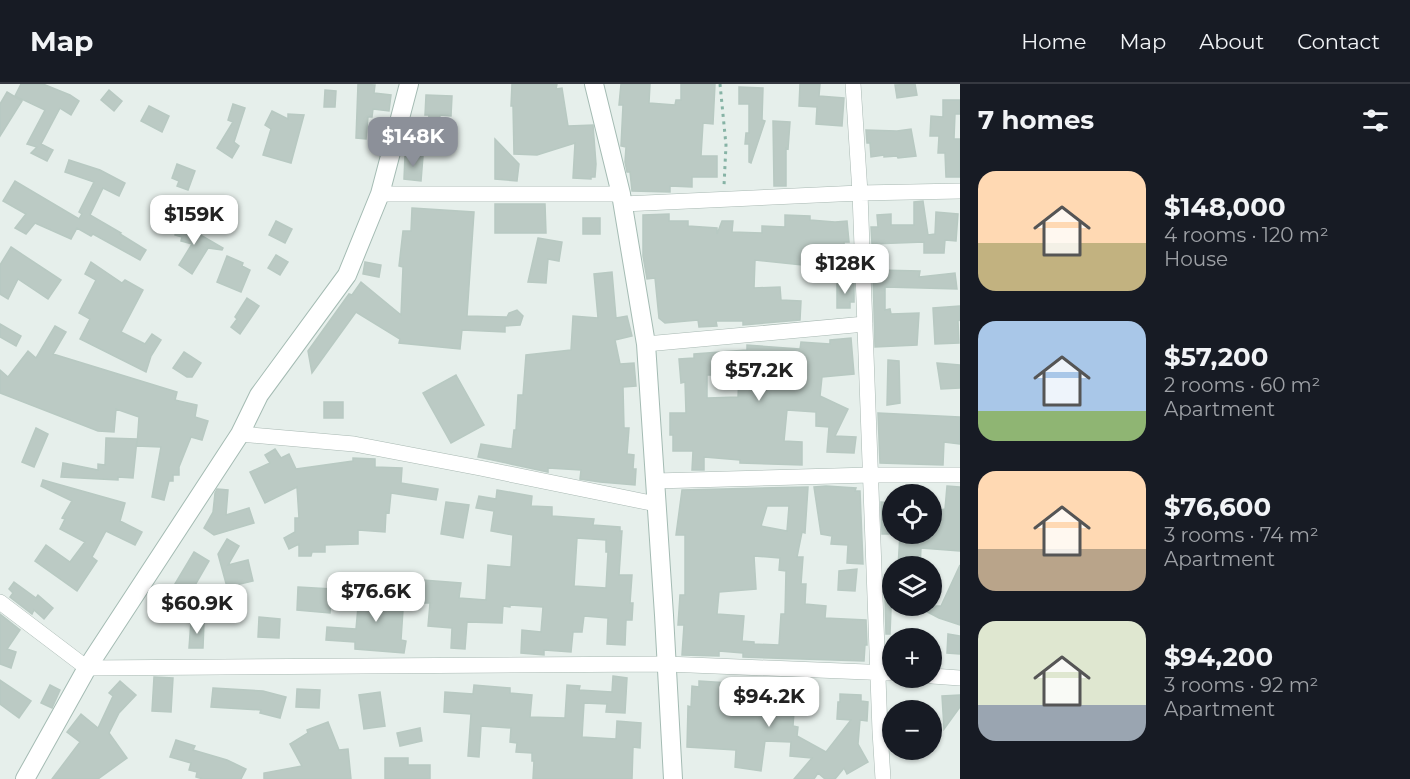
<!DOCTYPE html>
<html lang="en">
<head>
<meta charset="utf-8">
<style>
	:root { --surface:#171b24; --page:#20242c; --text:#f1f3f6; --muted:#9ea1a6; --line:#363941; --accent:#8c9099 }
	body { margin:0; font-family:Montserrat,sans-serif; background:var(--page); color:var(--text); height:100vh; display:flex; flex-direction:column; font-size:22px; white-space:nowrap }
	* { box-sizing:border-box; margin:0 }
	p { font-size:20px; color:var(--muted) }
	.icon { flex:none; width:33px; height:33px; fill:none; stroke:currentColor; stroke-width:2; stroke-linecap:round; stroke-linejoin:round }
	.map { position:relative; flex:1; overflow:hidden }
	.drawer { display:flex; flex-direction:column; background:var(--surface); width:450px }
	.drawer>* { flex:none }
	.buttons { position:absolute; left:882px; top:400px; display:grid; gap:12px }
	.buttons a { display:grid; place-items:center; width:60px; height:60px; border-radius:50%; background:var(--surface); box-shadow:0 2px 4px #0004; font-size:30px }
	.price { position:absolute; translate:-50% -51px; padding:0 14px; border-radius:12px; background:#fff; color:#222; font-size:20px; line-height:39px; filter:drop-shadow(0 2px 3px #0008) }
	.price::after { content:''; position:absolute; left:50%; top:36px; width:18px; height:14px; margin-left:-9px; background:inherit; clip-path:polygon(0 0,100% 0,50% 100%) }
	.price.active { background:var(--accent); color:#fff }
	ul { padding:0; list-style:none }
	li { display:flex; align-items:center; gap:18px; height:150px; padding:0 18px }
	li span { display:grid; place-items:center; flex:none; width:168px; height:120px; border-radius:18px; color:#555 }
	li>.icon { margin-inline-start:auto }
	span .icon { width:72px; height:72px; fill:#fffc; stroke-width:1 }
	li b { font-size:26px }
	h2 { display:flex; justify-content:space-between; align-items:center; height:72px; padding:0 18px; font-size:26px }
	header { display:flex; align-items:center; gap:36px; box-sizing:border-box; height:84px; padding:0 30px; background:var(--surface); border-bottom:2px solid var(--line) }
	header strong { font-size:28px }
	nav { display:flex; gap:33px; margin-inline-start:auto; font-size:21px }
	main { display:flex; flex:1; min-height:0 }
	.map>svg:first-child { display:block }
</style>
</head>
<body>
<header>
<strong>Map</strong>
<nav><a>Home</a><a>Map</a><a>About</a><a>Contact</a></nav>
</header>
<main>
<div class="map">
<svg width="960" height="695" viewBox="0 0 960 695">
	<rect width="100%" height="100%" fill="#e6efeb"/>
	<!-- building -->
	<path fill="#bbcac4" stroke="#b8c9c2" stroke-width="1.5" fill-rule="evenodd" d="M21,0H43L70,11L79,17L71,31L60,24L41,60L53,66L47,77L31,69L37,63L27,60L45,26L15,12Z
		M358,0L375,1L374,9L391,11L389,27L373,25L372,33H368L366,55L356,54Z
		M512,0H557L556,5L562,4L568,42L593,41L596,80L595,93H591V95L573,94L575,59L537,71L514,70L513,22H511Z
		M621,0H650L649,19L675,21L676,16H681V0H715L713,40L703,39L701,72H717V93H692V103L670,102V108L632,107L630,88H627L625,78L626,63L621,62L623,21H619Z
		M800,0H820L819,12L844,14L842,42L816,40L817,23L799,22Z
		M915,0L917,11L897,14L895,1Z
		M739,3L763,4L762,36L765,37L751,79L749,78V60H745L746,49H749V20H739Z
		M109,6L122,17L114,27L101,16Z
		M325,6L336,7L335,23H324Z
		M7,8L22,17L0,52V20Z
		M426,11L452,12L451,32L440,31L438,60L426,59L429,31H425Z
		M943,16H960V30H955L954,55H960V93H946L945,69H938L939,52H930L931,32L943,33Z
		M233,20L245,24L234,58L239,62L232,74L217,64L233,38L228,36Z
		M149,22L169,32L162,48L141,37Z
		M272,27L288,35V30L304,31L291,79L263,71L271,45L265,41Z
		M773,37L790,38L788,65L786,64V102H774Z
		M911,45L916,72L898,74L897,72L884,73V71L871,73L870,59H867L866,46L897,47Z
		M495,55L519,80L517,97L495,95Z
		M405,71L423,72L421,97L404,95Z
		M69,76L100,86L125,99L119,112L103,104L90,131L121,149L120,150L146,166L140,176L93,150L91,152L77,144L71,155L35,139L26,150L15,144L26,130L3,117L15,97L79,135L82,130L79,128L94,98L65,88Z
		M177,80L195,87L188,106L177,102L179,97L172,94Z
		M923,117L928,151L935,150L936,128L958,130L956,157L945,156L944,169H924V158L872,160L871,143H878L877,131L891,130V141H914V118Z
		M495,120H545L546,149H495Z
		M412,124L474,128L467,232L506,233V235L509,229L517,226L523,232L520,241L505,242V248L462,246L460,265L399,259L400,255L356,228L312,289L308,267L349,210L352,211L361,198L401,231L403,183L399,182L403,147H411Z
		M669,130V137H688V142L717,144V150L722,137H733L732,148L762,149V142L785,143V131L810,132V136L835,138L847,137L849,158H844L845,175L802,177V181L755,176L754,204L780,203L781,216L801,217L800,236L743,241V237H716L717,242L699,243L698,236L665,239L659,234L655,194L647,195L643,172V131Z
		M583,134H600V150H583Z
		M276,137L292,145L285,159L269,151Z
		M178,138L199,143L197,149L223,164L222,166L208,164L192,190L179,181L192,160L181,157L182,153L175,151Z
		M538,154L562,158L559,177L548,175L546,199L528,198Z
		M11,163L61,196L48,215L18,195L8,215L0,210V181Z
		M276,171L288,178L280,191L268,184Z
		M227,172L243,179L242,182L250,186L241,208L217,198Z
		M91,178L122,199L125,196L143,206L121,248L145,260L152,250L161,256L151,272L146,288L80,255L90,235L79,229L96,196L85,190Z
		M365,178L381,181L379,193L363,190Z
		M878,186L920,187L919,193L955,189L957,205L885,203V226L890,225L891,230L919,229L917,261L875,263L873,190H878Z
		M612,188L616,234L627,232L632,252L615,256L620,280L634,279L636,302L623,303L624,344H629L627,370L634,371L633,385H636L635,401L600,398L580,395L581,386L548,384V388L478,373L481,360L512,365L514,346H516L518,311H523L526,271L571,266L573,232L598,234L594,190Z
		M854,199V218H850V224H837V200Z
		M247,214L259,222L240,250L231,243L237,235L235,233Z
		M960,222V236L958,237L959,259L935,260L933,224Z
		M0,240L21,252L16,262L0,253Z
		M55,242L66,248L53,270L177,308L175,316L197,321L195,333L208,337L202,356L191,353L179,383V391H173V397H169L164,416L152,413L161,363L137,362L139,333L116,325L114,348L98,347L0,309V286L8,293L28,267L36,274Z
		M851,254L854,290L822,293L820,312L848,325L835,352L856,353L854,369L827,368L829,343L816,342V328L787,326L784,357L802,358V381L740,379V376L704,373V386H692L693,367H673V351H670V329H686L685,298L681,299L679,275L694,274V270L747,266V261L800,265L801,258L830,260V256ZM707,291H739L738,313L707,314Z
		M184,268L201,279L192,293H187L173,284Z
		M888,276L899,277L900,319L887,321Z
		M937,279L960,281V304L941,305Z
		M456,291L484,341L451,359L423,309Z
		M324,318H343V334H324Z
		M878,329L960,333V360L944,358L943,381L880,379Z
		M36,344L48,350L34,383L22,378Z
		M106,354L137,355L133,394L118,393V396L61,393L63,379L98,386V380L105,381Z
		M275,365L281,374L289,370L296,385L353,377V374L375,375V383L402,384L401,399L438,405L436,416L391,409L389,429L386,428L385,448L358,446V460L325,461V468H312L311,472H299V460L289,465L284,454L295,448V434H299L297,403L265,419L250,388L270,379L265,371Z
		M43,396L125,419L120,437L142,448L135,461L106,447L92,473L97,477L77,507L35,477L46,461L70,478L85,458L60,445L65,435L62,434L72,417L41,402Z
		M826,402L856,404L855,407H860L863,480L847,479L848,461L831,460L832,452L821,450L814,403Z
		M947,402L960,403V467L921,464L920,483H898L900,450H932V428L945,425Z
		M808,403L805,449L802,448L797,473H803L801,500H806L805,520L826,522L825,534L866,536L867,561H865L864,577L743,573V569L719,567V572L682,571L684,541H678L680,511H685V451H676L682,406ZM767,422H789L787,447L761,442ZM754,472L780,474L779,486L786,487L785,530H781L779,561L754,560V558L742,557L744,532L717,530L719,508L756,505Z
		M217,405L228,406L226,431L249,424L254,439L214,451L204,444L213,428L215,409Z
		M497,406L532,412L531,422L552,423V432L594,435L593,441L620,443V447H622L619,491H632L630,519H633L632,536H626L625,561L607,560L608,534L584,532L582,548H573L571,568L544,566V571L521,569L522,546L541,548L543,523L510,521V523L503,522L502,539L467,538L465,565L451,564L452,544L428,542L430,519H422L423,496L461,499L459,514L486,516L488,481L511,483L513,451L491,447L494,427L476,424L479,412L496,415ZM577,454L606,456V468H608L606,504L574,502Z
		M446,418L469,421L463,454L441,450Z
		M881,418L892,419V450H882Z
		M227,455L239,462L228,481L248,476L253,497L227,503L218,470Z
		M194,468L209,477L187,515L196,516L193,534L150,527L154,508L169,510Z
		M960,481V541L939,534L916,522H941Z
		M857,485L855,507L838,506L839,487Z
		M375,494L381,509L404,511L401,556L406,557L404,569L355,565V558L326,556L327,543L356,545L358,523L373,524L363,499Z
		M14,498L36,514L38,511L53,524L44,535L34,526L32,530L10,513L13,509L9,505Z
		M889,500L892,501L890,550H886L885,513Z
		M298,503L332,505L330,529L297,526Z
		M0,530L20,546L7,565L16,568L11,584L0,580Z
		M259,533L280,535L279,554L258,553Z
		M191,537L204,538L203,564H189Z
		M948,550L960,552V570L947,569Z
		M613,592L627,594L625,629L606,628L607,620L584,619L582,653L616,655L617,637L641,639L640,664L633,663L632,695H533L534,677H532V669L516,668L517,659L510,658L511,644L481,642L479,673L468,672L471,630L444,628L445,608L473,610L474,601L510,604V609L532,611L530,633L565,634L567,601L580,602L579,606L612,608Z
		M154,593L173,594L171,628L152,627Z
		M0,596L31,617L19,634L0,620Z
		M120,597L136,611L119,629L109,649L127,674L98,695H52L80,658L67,648L81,630L98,644L113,612L109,609Z
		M699,597L761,601V612L795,614L793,642L798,643L797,652L826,668L851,636L837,635L838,618H840V610L861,611V617L868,618L867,637L860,636L858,660L868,678L847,690L844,684L835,695H825L818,689L814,695H794L812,674L790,672L791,658L765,657L761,687L735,683L736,666L687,663L688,622L691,623L692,602L699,603Z
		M50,601L60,606L52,624L41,619Z
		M213,604L263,607L286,613L280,634L260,629L261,626L211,623Z
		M297,605L320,606L319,624L296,623Z
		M380,608L385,642L364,645L359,611Z
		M960,611V623L944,645L942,612Z
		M328,638L339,666L348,665L351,695H264V689L302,682L290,660L308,649L307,646Z
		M420,644L422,657L400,662L397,649Z
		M176,656L195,662L193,666L227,676L246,685L241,695H203L196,693L197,688L189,686L191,679L170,673Z
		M385,674H408V681H430V695H385Z"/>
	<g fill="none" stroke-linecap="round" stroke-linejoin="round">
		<!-- street casing -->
		<g stroke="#a8b8b2" stroke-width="16">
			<path id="street" d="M853,0L860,109L880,647L883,695
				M380,110H621
				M623,120L860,109L960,107
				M646,260L865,240
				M240,350L354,360L480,384L656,420
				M655,397L870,391H960
				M0,518L87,584L666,580L892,589
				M932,592L960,594"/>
		</g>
		<!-- secondary casing -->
		<g stroke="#a4bbb3" stroke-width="20">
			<path id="secondary" d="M594,0L621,110L646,260L664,531L673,695
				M25,695L87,584L240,350L259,311L347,191L380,110L409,0"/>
		</g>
		<!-- path -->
		<path stroke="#86b3a5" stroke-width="3" stroke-dasharray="3 4.5" stroke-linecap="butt" d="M720,0L726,61L724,102"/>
		<!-- street -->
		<use href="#street" stroke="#fff" stroke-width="15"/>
		<!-- secondary -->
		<use href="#secondary" stroke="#fff" stroke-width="18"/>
	</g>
</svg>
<div class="buttons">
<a><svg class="icon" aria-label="locate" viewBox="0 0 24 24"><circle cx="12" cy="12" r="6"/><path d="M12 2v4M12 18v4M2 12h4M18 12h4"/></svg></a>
<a><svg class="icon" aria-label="layers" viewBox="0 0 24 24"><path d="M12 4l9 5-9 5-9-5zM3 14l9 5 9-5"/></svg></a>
<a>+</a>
<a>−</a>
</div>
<b class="price active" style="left:413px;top:84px">$148K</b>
<b class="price" style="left:194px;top:162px">$159K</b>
<b class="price" style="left:845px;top:211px">$128K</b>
<b class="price" style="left:759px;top:318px">$57.2K</b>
<b class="price" style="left:376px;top:539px">$76.6K</b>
<b class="price" style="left:197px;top:551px">$60.9K</b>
<b class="price" style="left:769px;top:644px">$94.2K</b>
</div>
<section class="drawer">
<h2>7 homes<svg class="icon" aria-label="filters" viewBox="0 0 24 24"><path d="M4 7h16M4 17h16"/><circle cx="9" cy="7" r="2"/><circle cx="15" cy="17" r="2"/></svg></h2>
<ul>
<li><span style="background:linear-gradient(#ffd9b3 60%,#c2b280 0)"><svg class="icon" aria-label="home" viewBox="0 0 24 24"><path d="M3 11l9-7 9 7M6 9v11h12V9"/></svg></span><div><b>$148,000</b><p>4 rooms · 120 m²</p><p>House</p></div></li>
<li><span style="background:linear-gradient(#a9c7e8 75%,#8fb573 0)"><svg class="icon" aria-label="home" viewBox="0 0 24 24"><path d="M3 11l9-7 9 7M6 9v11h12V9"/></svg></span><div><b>$57,200</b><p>2 rooms · 60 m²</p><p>Apartment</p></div></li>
<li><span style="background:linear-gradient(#ffd9b3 65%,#b9a48a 0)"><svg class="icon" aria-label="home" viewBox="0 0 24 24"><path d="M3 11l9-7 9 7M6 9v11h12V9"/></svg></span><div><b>$76,600</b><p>3 rooms · 74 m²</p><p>Apartment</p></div></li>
<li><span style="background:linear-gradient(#dfe7d0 70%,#9aa5b1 0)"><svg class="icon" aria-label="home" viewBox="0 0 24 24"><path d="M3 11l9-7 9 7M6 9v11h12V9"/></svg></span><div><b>$94,200</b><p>3 rooms · 92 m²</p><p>Apartment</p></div></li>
</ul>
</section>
</main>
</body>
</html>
